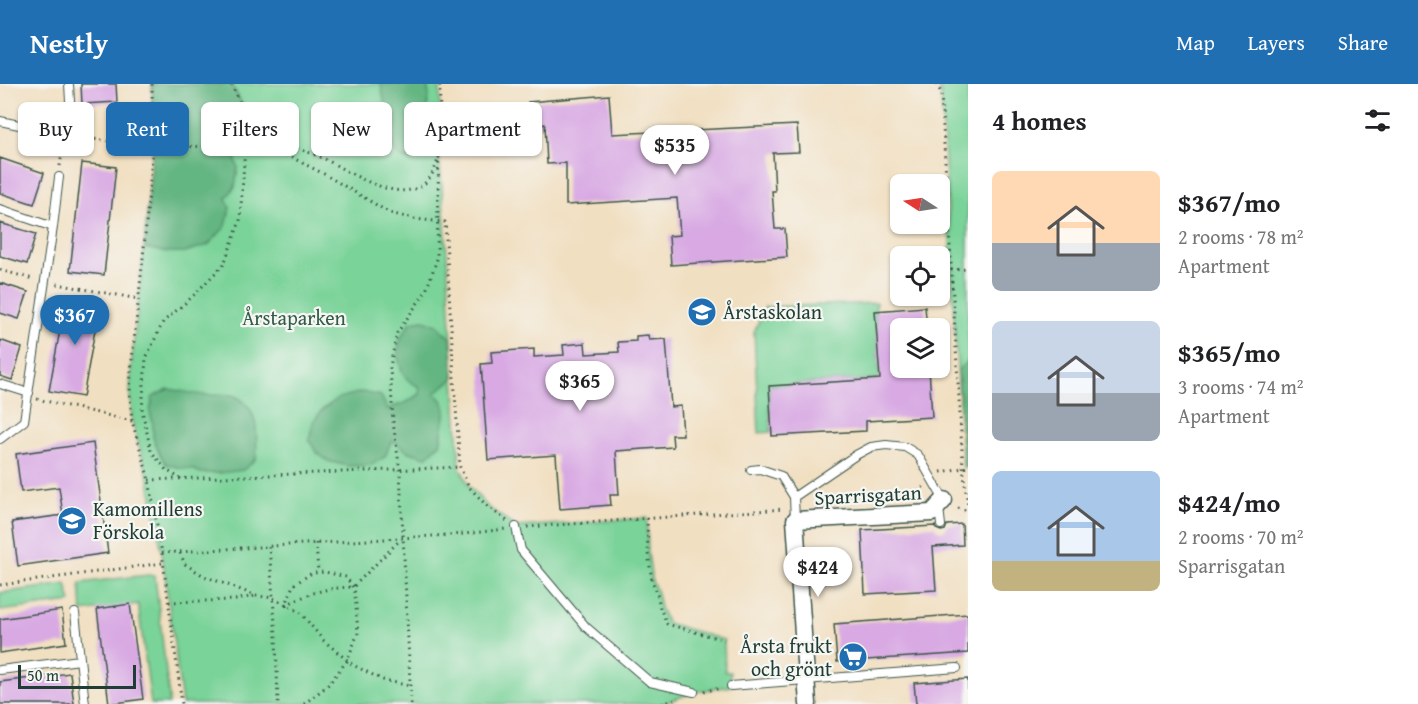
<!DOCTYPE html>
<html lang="en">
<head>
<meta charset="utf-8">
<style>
	:root { --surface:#fff; --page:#f6f6f6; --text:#202124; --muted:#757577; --accent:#1f6fb2 }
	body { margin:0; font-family:"Gentium Book Plus",serif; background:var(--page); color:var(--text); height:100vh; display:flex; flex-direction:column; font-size:22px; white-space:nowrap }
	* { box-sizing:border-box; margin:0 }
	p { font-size:20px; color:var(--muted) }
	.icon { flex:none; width:33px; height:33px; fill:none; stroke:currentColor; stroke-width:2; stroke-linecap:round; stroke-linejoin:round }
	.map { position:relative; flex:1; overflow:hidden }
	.details { display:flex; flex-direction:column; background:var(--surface); width:450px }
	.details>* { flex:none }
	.guide { position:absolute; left:18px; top:18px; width:570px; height:54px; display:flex; gap:12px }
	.needle { width:39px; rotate:282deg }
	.fabs { position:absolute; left:890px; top:90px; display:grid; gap:12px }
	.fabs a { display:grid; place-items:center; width:60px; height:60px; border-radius:9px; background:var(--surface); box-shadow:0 2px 4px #0004; font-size:30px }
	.scale { position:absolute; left:18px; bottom:15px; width:118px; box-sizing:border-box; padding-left:6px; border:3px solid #1f3d34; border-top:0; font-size:16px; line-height:21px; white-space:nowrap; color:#1f3d34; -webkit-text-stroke:4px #f6f6f2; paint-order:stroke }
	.price { position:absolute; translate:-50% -51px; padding:0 14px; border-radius:21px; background:#fff; color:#222; font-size:20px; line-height:39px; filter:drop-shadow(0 2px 3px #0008) }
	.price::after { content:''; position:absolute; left:50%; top:36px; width:18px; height:14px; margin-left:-9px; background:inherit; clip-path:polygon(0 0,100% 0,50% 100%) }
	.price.active { background:var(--accent); color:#fff }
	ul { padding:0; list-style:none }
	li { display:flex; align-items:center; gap:18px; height:150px; padding:0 24px }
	li span { display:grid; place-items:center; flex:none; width:168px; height:120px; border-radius:9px; color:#555 }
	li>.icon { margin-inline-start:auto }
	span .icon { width:72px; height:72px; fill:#fffc; stroke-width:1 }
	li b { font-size:26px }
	h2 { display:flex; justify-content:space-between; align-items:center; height:72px; padding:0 24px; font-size:26px }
	.pill { padding:0 21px; border-radius:9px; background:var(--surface); box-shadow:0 2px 4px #0004; font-size:21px; line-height:54px }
	.pill.active { background:var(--accent); color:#fff }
	header { display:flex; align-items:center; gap:36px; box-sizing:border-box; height:84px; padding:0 30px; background:var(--accent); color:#fff }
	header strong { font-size:28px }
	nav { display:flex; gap:33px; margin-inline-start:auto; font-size:21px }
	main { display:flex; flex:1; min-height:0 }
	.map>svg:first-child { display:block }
</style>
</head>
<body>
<header>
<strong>Nestly</strong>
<nav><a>Map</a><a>Layers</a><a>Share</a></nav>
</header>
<main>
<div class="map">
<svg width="968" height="620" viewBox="0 0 968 620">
	<rect width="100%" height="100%" fill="#f6f6f2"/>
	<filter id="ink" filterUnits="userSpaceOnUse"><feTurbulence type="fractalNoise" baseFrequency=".0167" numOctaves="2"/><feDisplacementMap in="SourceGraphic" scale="12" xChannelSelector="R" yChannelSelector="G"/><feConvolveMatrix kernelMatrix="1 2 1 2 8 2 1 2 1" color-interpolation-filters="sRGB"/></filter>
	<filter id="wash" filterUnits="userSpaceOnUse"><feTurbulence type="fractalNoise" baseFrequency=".008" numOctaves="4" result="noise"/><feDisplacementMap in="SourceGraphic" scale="24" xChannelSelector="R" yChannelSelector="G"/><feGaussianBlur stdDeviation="1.35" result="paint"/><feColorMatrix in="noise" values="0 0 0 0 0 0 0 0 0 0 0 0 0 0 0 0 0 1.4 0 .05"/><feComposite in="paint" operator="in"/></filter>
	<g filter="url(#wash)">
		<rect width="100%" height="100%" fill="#f1dfc1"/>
		<!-- green -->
		<path fill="#7ad399" stroke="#4c8866" stroke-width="1.5" d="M152,0H440L439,70L445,138L454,294L460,383L469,402L488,423L516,443L647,434L648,469L652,497L657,509L660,524L667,539L724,556L725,588H730L731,602L694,608L662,620H182L162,469L149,396L132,337L130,311L131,285L144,164L153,62Z
			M937,0H968V383H963L941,9Z
			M877,219L875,227L880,295L769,302L771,348L759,349L754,248L765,223Z
			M148,491L155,492L169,613V620H151L138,520L82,528L80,499Z
			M66,500L71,518L0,527V509Z"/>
		<!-- forest -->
		<path fill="#63b581" stroke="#41795a" stroke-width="1.5" d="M152,0H231C235,8 243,18 244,27C246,38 239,62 234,71L238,83L235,103L226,114L230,123L226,142L208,161L185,168H164L144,164L153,62Z
			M381,0H427L429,11L426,30L436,59C427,69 409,85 396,69C390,62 392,51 390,42C387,28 383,14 381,0Z
			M424,236L437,241L451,254L454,294L435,309L442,316L446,326L440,360L426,373L409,368L393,357L390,360L385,373L370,381L348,382L328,377L316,368L309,356L313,338L323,325L339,314L362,308L381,312L387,325L405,319L420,310L419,302C400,297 394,270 401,254C404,248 408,243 411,238Z
			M968,277V383H963L958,286Z
			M168,305C181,307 194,310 206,311C217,312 229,308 239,314C260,327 257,355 256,375L243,386L220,389H201L192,385L180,384L166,380L159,369L153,353V340L150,328L153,313Z"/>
		<g id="blocks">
			<!-- building -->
			<path fill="#d8a9e3" d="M81,0H116L117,18L82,20Z
				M609,11L612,50L797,41L799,68L773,69L775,107H772L775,145H785L787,173L671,181L669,152L680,151L677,114L566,121V79L547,80L545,40L530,42L528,18Z
				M0,74L44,89L34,120L0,109Z
				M82,79L116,83L104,191L70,187Z
				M0,139L36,150L27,180L0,172Z
				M0,199L28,208L19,235L0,229Z
				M66,212L100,218L83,313L49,307Z
				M925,223L927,244H900V284H929L932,333L866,337V347L772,352L769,302L880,295L875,227Z
				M648,251L649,256L666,255L671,323L681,322L683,351H672L673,363L616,367L619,411H610L611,421L560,425L556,371L488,376L481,280L492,279L491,268L534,265V273L564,271L563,261L585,259L586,270L619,268L618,258L636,257V252Z
				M0,256L22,264L12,296L0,292Z
				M93,359L108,469L18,482L12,438L63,431L59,403L21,408L16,370Z
				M962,440L963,461L933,463L936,506L865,510L862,446L935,442L936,445L941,447L945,446L947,441Z
				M130,520L143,615L109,620L97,525Z
				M62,526L66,559L0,569V535Z
				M968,530V569L837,578L834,540Z
				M70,589L74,620H0V598Z
				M968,595V620H916L914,599Z"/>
		</g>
	</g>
	<g filter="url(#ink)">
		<use href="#blocks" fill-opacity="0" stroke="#3e5549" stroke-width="1.5"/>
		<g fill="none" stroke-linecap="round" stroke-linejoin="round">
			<!-- lane casing -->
			<g stroke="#3e5549" stroke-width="10">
				<path id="lane" d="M0,37L72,52L69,0
					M0,125L53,143
					M0,300L29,309
					M0,355L24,337L53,143L59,93
					M751,386L760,385L781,392L794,413L795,436
					M794,413L856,371L871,363L886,361L905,363L918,371L944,416
					M939,424L941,441
					M516,443L521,466L586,543L650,598L694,608
					M75,529L85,620
					M0,586L80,576
					M731,602L957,584"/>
			</g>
			<!-- street casing -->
			<g stroke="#3e5549" stroke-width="19">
				<path id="street" d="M808,620L795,436L932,429L944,416"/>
			</g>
			<!-- path -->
			<path stroke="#3e5549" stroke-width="3" stroke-dasharray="1.5 4.5" stroke-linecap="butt" d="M152,0L153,62L144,164L131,285L130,311L132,337L149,396L162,469L182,620
				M937,0L941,9L963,383L968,423
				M245,27C249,33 254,40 259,45C272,58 305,66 323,74C357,92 422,137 438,75
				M83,54L153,62L238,63L260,65L289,72L324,90L390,129L414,135L445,138L454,294L460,383L469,403L488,423L507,437
				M271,54L288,71
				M60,82L63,61
				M0,186L33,195
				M951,186L968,185
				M57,200L139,215
				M37,315L132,337
				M941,388L968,383
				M181,395L166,386L151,367L142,326L146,274L163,238L191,214L224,180L240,137L245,64L244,27L231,0
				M149,396L460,383
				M901,414L920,406L924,402
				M958,424L968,427
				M647,434L648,469L652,497L657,509L660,524L667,540L724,556
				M527,443L784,425
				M316,459L318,488
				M269,462L276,552L278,620
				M162,469L464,450L506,445
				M180,469L185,480L204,492L257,512L273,514L300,528L323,556L353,581L383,596L410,602
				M0,501L163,479
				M169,518L235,516L255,512
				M704,607L721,604
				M304,620L327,602L347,577L358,549L355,509L353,503L346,493L325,488L312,489L293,501L286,521C311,508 326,504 353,503L401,455
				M411,620L400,387L393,338L390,282L397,249L426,207L437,175L440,0
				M662,620L674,616"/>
			<!-- lane -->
			<use href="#lane" stroke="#fff" stroke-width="8"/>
			<!-- street -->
			<use href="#street" stroke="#fff" stroke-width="16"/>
		</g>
	</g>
	<!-- icons -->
	<defs>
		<g id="school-disc" transform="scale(1.5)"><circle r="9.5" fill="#1f6fb2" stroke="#f6f6f2"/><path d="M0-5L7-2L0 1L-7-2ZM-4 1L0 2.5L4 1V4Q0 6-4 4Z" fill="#fff"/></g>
		<g id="supermarket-disc" transform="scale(1.5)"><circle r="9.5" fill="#1f6fb2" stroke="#f6f6f2"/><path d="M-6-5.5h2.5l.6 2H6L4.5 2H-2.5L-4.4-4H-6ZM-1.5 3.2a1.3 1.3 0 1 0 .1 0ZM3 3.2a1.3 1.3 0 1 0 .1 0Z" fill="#fff"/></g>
	</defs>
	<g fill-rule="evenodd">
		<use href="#school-disc" x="702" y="228"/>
		<use href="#school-disc" x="72" y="437"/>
		<use href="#supermarket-disc" x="853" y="573"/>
	</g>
	<g text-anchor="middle" stroke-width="4.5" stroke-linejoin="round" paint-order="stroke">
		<!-- poi labels -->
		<g font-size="20" fill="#1f3d34" stroke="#f6f6f2" text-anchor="start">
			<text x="723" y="235">Årstaskolan</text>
			<text x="93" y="432">Kamomillens<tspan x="93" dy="23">Förskola</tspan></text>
			<text x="832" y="569" text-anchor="end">Årsta frukt<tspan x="832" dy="23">och grönt</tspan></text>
		</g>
		<!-- park labels -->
		<g font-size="20" fill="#315b48" stroke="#f6f6f2">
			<text x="294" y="241">Årstaparken</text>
		</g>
		<!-- street labels -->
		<g font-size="20" fill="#1f3d34" stroke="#f6f6f2">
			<text transform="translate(868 411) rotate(-3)" y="7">Sparrisgatan</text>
		</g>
	</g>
</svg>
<div class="fabs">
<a><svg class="needle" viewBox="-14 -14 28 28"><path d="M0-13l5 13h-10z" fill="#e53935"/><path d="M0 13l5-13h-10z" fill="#757577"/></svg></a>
<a><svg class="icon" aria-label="locate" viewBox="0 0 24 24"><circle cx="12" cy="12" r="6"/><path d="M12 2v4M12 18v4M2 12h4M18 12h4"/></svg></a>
<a><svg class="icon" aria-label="layers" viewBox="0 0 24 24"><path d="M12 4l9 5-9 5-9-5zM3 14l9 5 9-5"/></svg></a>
</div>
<div class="scale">50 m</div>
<b class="price" style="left:675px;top:92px">$535</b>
<b class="price active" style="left:75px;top:262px">$367</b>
<b class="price" style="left:580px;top:328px">$365</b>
<b class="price" style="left:818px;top:514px">$424</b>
<div class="guide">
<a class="pill">Buy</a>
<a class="pill active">Rent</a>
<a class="pill">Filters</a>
<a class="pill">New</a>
<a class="pill">Apartment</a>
</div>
</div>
<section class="details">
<h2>4 homes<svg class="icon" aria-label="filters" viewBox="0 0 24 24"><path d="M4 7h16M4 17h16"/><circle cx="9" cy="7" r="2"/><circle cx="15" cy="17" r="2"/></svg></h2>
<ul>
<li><span style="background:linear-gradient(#ffd9b3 60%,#9aa5b1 0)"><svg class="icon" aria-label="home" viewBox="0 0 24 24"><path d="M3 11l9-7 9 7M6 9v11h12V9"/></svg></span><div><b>$367/mo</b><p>2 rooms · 78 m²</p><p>Apartment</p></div></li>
<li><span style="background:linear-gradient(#c9d6e8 60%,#9aa5b1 0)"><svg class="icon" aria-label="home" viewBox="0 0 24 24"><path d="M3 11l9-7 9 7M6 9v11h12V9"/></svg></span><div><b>$365/mo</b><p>3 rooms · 74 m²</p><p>Apartment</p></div></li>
<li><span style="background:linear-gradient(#a9c7e8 75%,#c2b280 0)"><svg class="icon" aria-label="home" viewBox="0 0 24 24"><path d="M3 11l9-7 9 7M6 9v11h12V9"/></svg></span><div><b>$424/mo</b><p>2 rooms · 70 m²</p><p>Sparrisgatan</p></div></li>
</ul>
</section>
</main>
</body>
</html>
